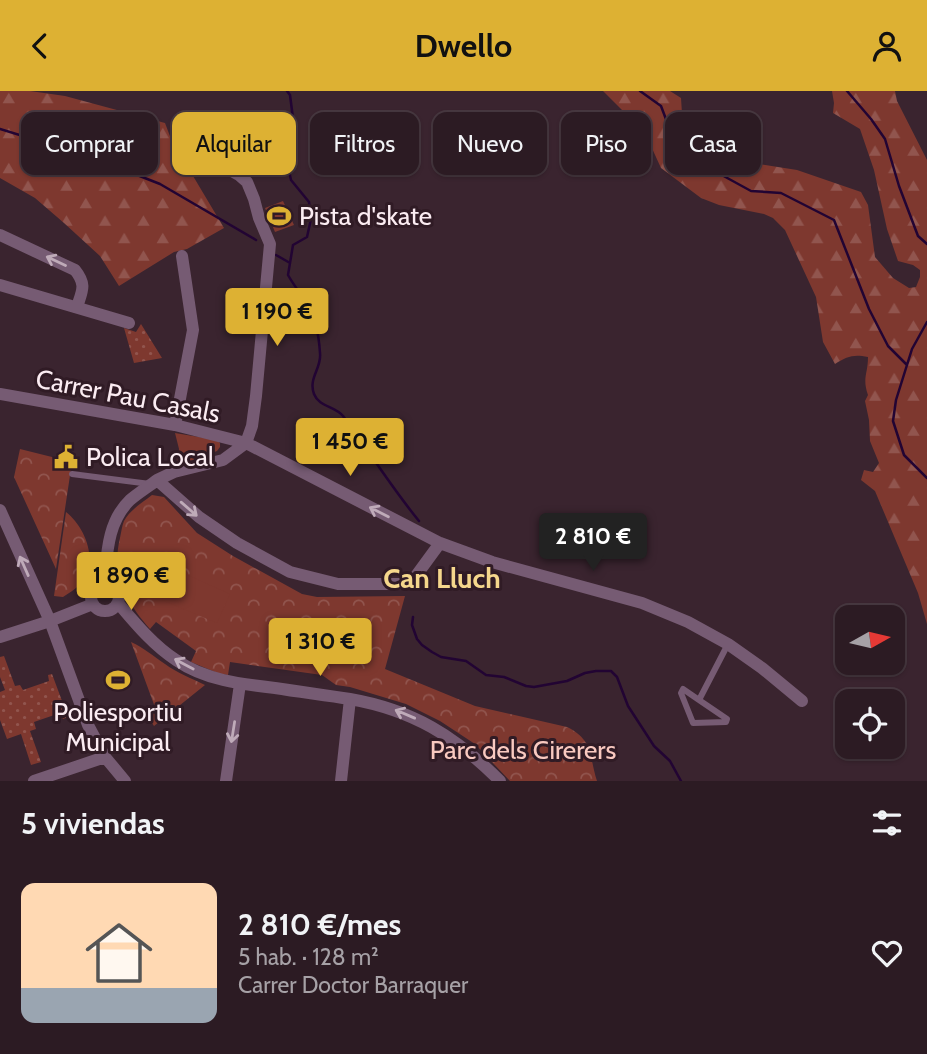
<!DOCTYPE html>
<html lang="es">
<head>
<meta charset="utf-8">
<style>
	:root { --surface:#2c1b23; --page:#34242b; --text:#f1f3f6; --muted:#a6a1a6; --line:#483941; --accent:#ddb133 }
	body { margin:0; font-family:Cabin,sans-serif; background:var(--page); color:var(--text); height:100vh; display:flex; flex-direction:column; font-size:26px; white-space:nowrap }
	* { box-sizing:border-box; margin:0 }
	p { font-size:23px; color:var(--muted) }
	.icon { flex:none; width:38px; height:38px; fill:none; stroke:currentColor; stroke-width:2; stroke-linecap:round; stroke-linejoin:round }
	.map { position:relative; height:690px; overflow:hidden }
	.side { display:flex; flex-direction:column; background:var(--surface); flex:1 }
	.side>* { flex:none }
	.hud { position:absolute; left:21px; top:21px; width:886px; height:63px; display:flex; gap:14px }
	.needle { width:46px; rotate:82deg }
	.tools { position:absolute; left:835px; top:514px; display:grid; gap:14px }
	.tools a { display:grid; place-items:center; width:70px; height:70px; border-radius:14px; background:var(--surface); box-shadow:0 2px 5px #0004,0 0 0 2px var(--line); font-size:35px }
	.price { position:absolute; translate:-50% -60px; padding:0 16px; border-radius:7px; background:var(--accent); color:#111; font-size:23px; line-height:46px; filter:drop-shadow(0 2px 4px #0008) }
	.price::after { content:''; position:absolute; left:50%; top:42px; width:21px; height:16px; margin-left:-10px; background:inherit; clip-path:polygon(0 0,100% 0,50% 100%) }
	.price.active { background:#222; color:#fff }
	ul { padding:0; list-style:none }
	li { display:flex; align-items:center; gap:21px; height:175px; padding:0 21px }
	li+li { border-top:2px solid var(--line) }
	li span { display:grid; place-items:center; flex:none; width:196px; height:140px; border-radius:14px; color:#555 }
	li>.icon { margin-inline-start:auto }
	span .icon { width:84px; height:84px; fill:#fffc; stroke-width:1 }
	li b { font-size:30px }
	h2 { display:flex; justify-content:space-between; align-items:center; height:84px; padding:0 21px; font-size:30px }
	.tag { padding:0 24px; border-radius:14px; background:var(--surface); box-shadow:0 2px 5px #0004,0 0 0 2px var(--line); font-size:24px; line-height:63px }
	.tag.active { background:var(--accent); color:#111 }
	header { display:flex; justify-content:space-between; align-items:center; height:91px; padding:0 21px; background:var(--accent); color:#111; font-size:32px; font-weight:700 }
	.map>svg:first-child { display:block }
</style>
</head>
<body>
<header><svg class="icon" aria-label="back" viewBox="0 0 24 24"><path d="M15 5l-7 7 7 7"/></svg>Dwello<svg class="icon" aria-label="person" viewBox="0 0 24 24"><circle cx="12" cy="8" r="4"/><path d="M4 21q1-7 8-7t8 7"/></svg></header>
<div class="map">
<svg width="927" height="690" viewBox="0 0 927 690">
	<defs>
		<pattern id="grass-dots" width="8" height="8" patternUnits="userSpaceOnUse" patternTransform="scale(1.75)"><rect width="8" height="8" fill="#7e382f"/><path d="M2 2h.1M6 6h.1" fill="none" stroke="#91554e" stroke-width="1.8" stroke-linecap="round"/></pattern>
		<pattern id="forest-firs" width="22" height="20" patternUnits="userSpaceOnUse" patternTransform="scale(1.75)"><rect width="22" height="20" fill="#7e382f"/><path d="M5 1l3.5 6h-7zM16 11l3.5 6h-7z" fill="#91554e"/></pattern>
		<pattern id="park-crowns" width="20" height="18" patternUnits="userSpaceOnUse" patternTransform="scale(1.75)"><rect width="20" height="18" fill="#7e382f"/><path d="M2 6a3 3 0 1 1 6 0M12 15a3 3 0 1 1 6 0" fill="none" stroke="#91554e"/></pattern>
	</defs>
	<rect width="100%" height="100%" fill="#3a242f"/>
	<!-- grass -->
	<path fill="url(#grass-dots)" d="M141,233L162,267L134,272L124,237L136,241Z
		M4,565L15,595L20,594L23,599L49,590L48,584L52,583L68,626L63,628L60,622L34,631L36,638L30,640L41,671L31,674L21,643L7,648L0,629V601L5,599L0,586V566Z"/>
	<!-- forest -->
	<path fill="url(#forest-firs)" d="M0,0H30L65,5L165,32L171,48L224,137L187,158L174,161L119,195L100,165L64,132L35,107L0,87Z
		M603,0H670L681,7L682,23L692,35L746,71L797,79L861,101L868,114L875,166L893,187L909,197L916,196L920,186V179L913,174L898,170L887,138L874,79L860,38L833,22L834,12L832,0H895L897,10L927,69V533L918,502L875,400L861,389L864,379L873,381L879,372L870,350L869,329L865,310L868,304C862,287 868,283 868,266C854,263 847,265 835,273L823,251L816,206L785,139L773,127L764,123L719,114L701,107L661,77L645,42Z"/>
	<!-- park -->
	<path fill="url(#park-crowns)" d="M20,358L72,371L56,478L14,386Z
		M152,404L164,406L197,442L233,465L302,503L317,506L405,505L385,578L475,615L567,636C594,649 589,666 597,690H510L475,653L440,630L406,613L350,596L336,594L322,584L230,571L228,584L220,583L191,571L196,560L156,531L150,538C125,509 111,485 120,447C121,442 122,435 124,430C130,419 143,411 152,404Z
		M66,421C84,435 97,466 85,487C80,495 71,501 63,506L54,505Z
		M131,551C144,557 153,565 165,573C177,582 191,587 205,594L154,635L146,623L156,619Z"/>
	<!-- garden -->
	<path fill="#7e382f" d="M283,110L294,134L275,141L265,117Z
		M175,342L217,349L220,352V356L217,360L204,365L201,360L196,362L198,368L177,372L179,358Z
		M174,478L230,503L217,532L162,509Z"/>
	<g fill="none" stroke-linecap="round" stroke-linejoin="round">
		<!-- stream -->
		<path stroke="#220433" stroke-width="2.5" d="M287,0L290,4L294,35L289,80L291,89L309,111L311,128L307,146L293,154L288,184C293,193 300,202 306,211C315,225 319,245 320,262C322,277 308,287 314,303C319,316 335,315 343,325C369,360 391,396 419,430
			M640,0L661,15L678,60L751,100L781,102L834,129L869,218L888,255L907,274
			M847,0L871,28L885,48L899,95L918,145L927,153
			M0,38L94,67L160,93L256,149
			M276,164L290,172
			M927,231L912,258L896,309L893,330L904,364L927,387
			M413,526L412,534L417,548L422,554L432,561L441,566L466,570L486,584L504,586L526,595L534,596L567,590L585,582L596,580H611L617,586L628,615L654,655L670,670L681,690"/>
		<!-- lane -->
		<path stroke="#765b73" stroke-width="6" d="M72,383L150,393
			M699,609L727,628L726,631L693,632L681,602L683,598L699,609L728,553"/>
		<!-- street -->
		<path stroke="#765b73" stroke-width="12" d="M224,43L217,51C207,48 200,39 190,47L189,53L197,61L239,84L247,91L254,108L259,127L270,153L256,305L252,335L246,352
			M0,144L75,179C87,194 82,200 77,216
			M0,194L129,232
			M0,303L175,334L246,352L440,452L492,471L642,512L688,531L728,553L762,577L802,610
			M175,334L193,239L182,165
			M246,352L223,369L174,381L157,389L199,426L237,452L290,481L338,493H410L440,452
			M0,419L50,530L88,634L105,666L125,690
			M91 506a14 14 0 1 1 28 0a14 14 0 1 1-28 0Z
			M104,493C107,464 107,431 130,409C138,402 148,396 157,389
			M118,512C135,532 153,554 176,569C205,589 240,593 275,597C300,601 325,604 350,608C413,619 455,645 500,690
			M0,546L50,530L93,513
			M34,690L105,666
			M226,690L240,593
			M341,690L350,608"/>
	</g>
	<!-- one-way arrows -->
	<defs><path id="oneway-shaft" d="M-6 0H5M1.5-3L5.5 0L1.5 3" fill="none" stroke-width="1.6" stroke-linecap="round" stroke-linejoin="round" transform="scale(1.75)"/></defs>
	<g stroke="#bfabb9">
		<use href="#oneway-shaft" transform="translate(56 170) rotate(-155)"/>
		<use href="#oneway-shaft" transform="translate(189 418) rotate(41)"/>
		<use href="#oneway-shaft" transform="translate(379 421) rotate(-153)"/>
		<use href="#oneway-shaft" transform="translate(24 475) rotate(-114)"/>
		<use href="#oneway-shaft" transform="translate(184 573) rotate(-152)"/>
		<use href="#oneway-shaft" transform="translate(405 623) rotate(-157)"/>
		<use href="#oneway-shaft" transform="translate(233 641) rotate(99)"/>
	</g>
	<!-- icons -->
	<defs>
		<g id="stadium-bare" transform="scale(1.89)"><path d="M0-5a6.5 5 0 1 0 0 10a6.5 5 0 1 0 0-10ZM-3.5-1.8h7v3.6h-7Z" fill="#ddb133" stroke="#301b25" stroke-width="2.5" paint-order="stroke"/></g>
		<g id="civic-bare" transform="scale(1.89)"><path d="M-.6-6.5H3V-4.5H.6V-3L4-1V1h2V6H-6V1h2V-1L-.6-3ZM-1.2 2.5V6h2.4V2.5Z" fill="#ddb133" stroke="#301b25" stroke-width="2.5" paint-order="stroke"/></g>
	</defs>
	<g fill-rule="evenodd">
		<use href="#stadium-bare" x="279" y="125"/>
		<use href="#civic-bare" x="66" y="366"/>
		<use href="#stadium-bare" x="118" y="589"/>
	</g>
	<g text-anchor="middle" stroke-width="6" stroke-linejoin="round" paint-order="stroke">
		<!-- poi labels -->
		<g font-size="26" fill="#fbecf2" stroke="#301b25" text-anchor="start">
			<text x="299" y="134">Pista d'skate</text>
			<text x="86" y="375">Polica Local</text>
			<text x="118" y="630" text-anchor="middle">Poliesportiu<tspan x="118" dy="30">Municipal</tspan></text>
		</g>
		<!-- street labels -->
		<g font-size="26" fill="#fbecf2" stroke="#301b25">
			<text transform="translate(128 305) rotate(11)" y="9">Carrer Pau Casals</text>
		</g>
		<!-- park labels -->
		<g font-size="26" fill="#f9c9c0" stroke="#301b25">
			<text x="523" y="668">Parc dels Cirerers</text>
		</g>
		<!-- neighbourhood labels -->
		<g font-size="28" font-weight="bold" fill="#f5d78c" stroke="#301b25">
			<text x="442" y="497">Can Lluch</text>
		</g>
	</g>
</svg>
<div class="tools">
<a><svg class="needle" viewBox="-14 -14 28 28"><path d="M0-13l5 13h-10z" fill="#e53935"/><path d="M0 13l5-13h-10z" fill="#a6a1a6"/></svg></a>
<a><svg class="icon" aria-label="locate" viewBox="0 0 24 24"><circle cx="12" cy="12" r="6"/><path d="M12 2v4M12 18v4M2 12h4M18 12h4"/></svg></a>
</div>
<b class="price" style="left:277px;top:257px">1 190 €</b>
<b class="price" style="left:350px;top:387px">1 450 €</b>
<b class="price active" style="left:593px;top:482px">2 810 €</b>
<b class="price" style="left:131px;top:521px">1 890 €</b>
<b class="price" style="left:320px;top:587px">1 310 €</b>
<div class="hud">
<a class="tag">Comprar</a>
<a class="tag active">Alquilar</a>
<a class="tag">Filtros</a>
<a class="tag">Nuevo</a>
<a class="tag">Piso</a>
<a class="tag">Casa</a>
</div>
</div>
<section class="side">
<h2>5 viviendas<svg class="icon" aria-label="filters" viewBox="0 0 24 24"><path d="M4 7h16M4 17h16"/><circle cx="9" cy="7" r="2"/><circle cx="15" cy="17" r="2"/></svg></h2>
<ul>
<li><span style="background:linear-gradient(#ffd9b3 75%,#9aa5b1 0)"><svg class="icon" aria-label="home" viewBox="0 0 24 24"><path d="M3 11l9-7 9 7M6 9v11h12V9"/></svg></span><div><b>2 810 €/mes</b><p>5 hab. · 128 m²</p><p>Carrer Doctor Barraquer</p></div><svg class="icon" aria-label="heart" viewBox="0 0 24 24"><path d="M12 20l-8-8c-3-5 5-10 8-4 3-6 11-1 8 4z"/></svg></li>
</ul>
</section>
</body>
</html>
